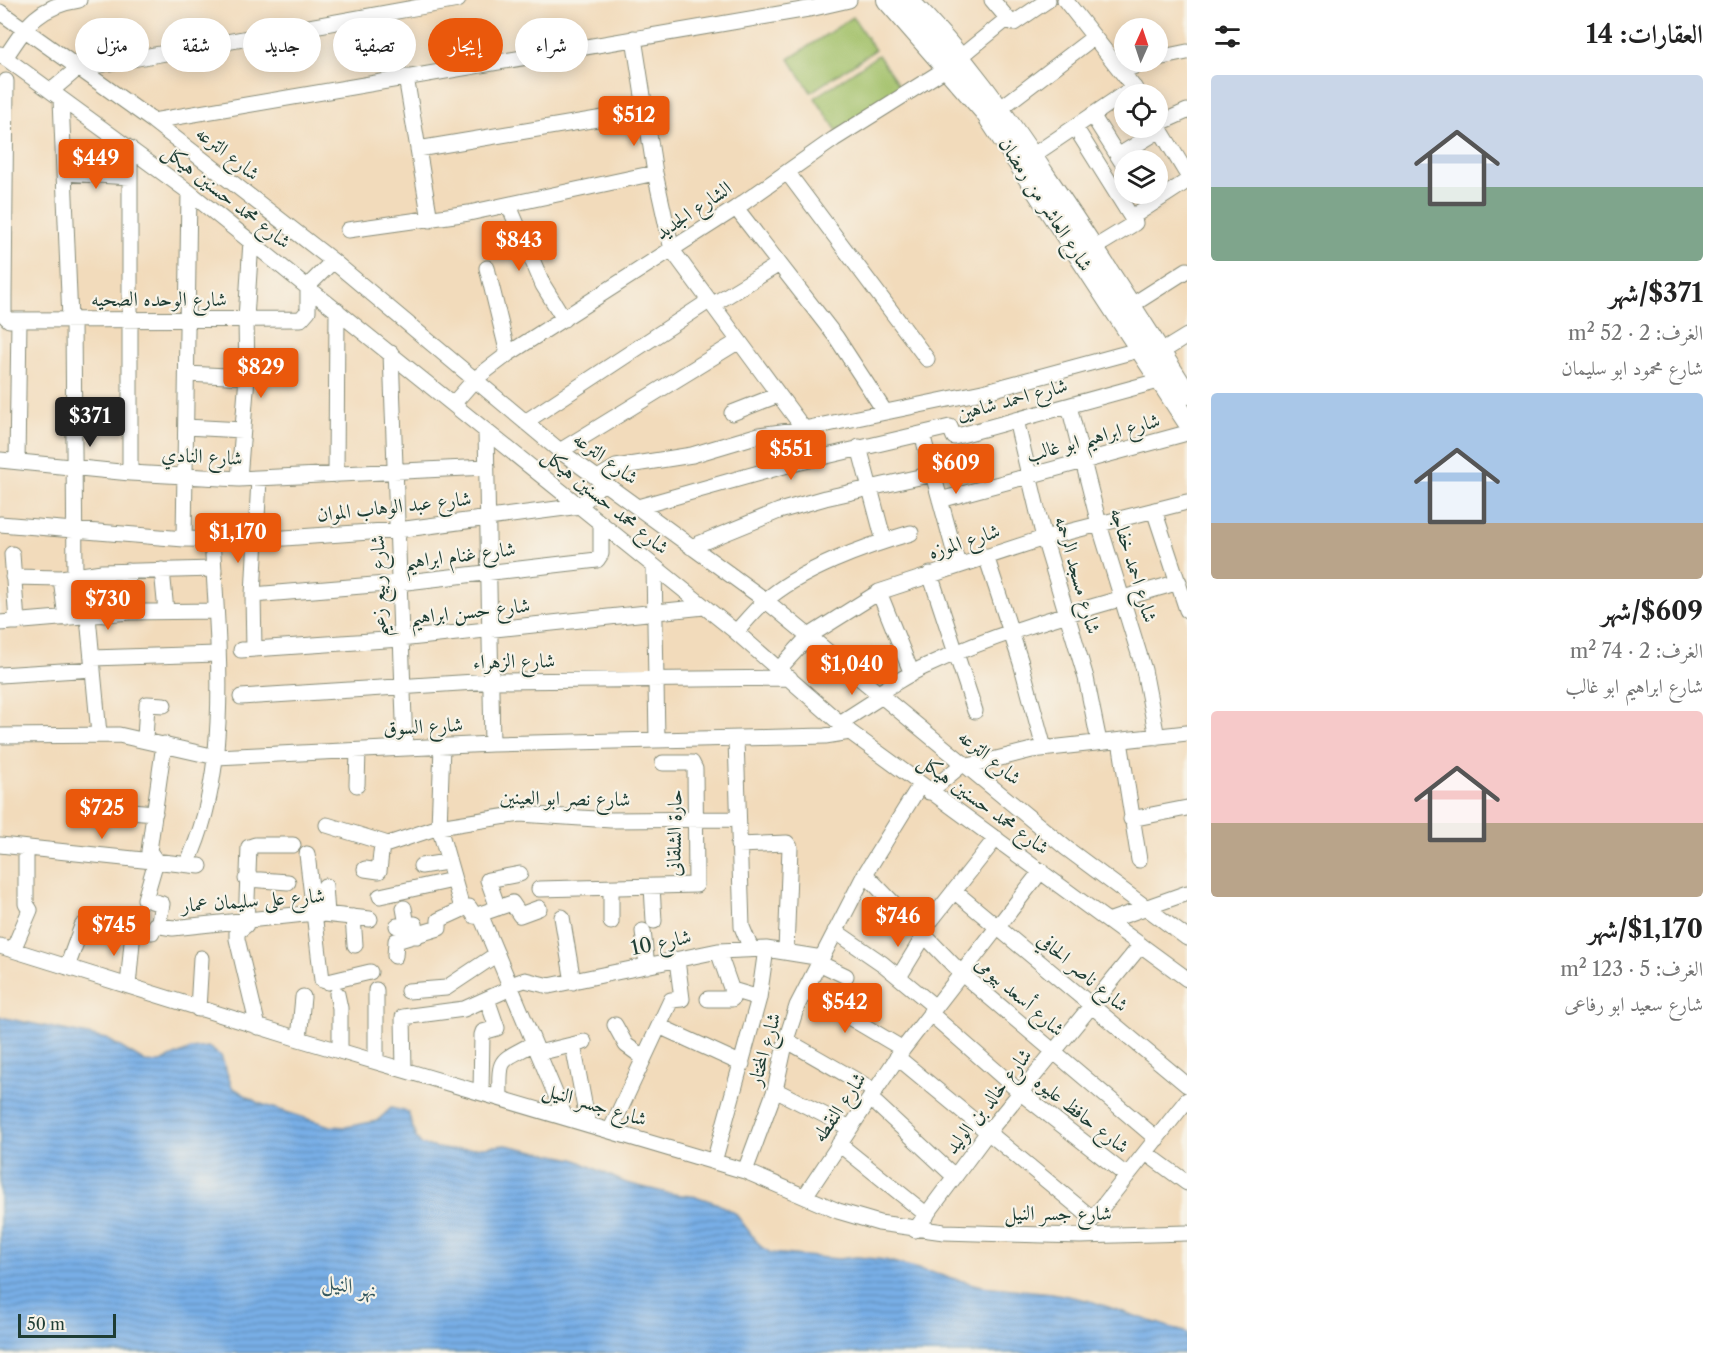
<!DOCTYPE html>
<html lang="ar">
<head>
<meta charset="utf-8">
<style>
	:root { --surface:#fff; --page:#f2f2f2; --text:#222; --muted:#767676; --accent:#ea580c }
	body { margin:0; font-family:"Libre Caslon Text",Amiri,serif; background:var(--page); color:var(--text); direction:rtl; height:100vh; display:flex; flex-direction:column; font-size:22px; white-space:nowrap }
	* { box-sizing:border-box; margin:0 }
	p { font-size:20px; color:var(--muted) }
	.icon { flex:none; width:33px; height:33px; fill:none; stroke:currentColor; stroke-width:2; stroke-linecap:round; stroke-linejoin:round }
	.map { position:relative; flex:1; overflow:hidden; direction:ltr }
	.sheet { display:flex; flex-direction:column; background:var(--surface); width:540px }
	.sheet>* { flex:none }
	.top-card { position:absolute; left:18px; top:18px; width:570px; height:54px; direction:rtl; display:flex; gap:12px }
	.needle { width:39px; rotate:3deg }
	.controls { position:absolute; left:1114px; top:18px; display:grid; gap:12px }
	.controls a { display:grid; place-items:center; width:54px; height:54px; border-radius:50%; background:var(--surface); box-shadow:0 3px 15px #0003; font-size:30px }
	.scale { position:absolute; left:18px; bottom:15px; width:98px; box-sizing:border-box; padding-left:6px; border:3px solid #1f3d34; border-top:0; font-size:16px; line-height:21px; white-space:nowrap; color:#1f3d34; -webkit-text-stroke:4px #f7f3e8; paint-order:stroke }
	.price { position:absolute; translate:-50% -51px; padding:0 14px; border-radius:6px; background:var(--accent); color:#fff; font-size:20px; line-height:39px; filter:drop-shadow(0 2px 3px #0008) }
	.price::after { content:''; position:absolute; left:50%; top:36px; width:18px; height:14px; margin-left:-9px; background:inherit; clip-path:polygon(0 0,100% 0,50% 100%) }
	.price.active { background:#222; color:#fff }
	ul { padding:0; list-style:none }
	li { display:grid; align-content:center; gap:12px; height:318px; padding:0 24px }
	li span { display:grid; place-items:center; height:186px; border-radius:6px; color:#555 }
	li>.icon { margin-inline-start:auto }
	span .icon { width:108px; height:108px; fill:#fffc; stroke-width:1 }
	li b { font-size:26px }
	h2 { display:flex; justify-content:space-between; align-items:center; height:72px; padding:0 24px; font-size:26px }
	.tag { padding:0 21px; border-radius:27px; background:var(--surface); box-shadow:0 3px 15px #0003; font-size:21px; line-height:54px }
	.tag.active { background:var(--accent); color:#fff }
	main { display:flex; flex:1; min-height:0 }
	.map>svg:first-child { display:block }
</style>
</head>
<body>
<main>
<section class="sheet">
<h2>العقارات: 14<svg class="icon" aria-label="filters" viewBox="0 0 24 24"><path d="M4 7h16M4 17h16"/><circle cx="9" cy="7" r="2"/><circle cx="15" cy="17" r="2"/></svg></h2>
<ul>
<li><span style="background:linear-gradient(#c9d6e8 60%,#7fa58c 0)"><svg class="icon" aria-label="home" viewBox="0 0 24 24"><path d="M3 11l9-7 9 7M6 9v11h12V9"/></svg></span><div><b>$371/شهر</b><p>الغرف: 2 · 52 m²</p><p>شارع محمود ابو سليمان</p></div></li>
<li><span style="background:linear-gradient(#a9c7e8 70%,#b9a48a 0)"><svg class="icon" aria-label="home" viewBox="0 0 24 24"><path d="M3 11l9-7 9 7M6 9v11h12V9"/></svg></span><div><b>$609/شهر</b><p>الغرف: 2 · 74 m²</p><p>شارع ابراهيم ابو غالب</p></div></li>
<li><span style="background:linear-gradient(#f6c9c9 60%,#b9a48a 0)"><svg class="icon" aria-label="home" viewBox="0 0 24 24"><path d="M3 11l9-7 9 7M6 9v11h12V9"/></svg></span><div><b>$1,170/شهر</b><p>الغرف: 5 · 123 m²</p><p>شارع سعيد ابو رفاعى</p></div></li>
</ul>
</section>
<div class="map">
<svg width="1187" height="1353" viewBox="0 0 1187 1353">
	<defs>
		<pattern id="water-rules" width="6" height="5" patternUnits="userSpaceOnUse" patternTransform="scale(1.5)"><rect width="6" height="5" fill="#78aee6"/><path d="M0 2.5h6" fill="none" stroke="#628fbb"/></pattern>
	</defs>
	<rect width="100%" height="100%" fill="#f7f3e8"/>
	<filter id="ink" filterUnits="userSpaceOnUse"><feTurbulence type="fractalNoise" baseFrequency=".0167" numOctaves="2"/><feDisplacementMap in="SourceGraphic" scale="12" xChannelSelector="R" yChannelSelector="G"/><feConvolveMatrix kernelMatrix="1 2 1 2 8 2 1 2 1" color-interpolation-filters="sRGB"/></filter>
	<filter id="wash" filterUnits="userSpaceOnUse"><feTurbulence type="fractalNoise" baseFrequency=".008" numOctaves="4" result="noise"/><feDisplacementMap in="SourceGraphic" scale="24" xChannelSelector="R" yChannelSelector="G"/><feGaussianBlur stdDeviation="1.35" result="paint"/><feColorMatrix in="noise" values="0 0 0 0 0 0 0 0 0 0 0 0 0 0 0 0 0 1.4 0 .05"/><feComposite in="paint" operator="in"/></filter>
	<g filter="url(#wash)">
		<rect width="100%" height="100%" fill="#f2dbbb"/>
		<!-- park -->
		<path fill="#a1c068" stroke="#607e4e" stroke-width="1.5" d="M853,17L875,50L811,92L789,59Z
			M878,55L901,88L837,131L815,98Z"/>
		<!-- water -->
		<path fill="url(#water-rules)" stroke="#4c768d" stroke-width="1.5" d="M0,1017L107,1039L145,1062L158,1063L191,1049L208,1047L221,1056L232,1087L258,1103L330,1126L346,1127L377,1121L391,1108L408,1112L416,1138L422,1145L449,1150L506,1145L574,1159L626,1183L667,1193L698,1197L716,1203L735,1213L761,1247L771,1253L838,1259L857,1257L885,1260L981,1286L1052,1293L1087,1300L1187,1333V1353H0Z"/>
	</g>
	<g filter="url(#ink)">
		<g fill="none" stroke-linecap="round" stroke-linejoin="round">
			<!-- minor casing -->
			<g stroke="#888c78" stroke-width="17">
				<path id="minor" d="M992,0L1008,19
					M1065,0L1139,94
					M0,12L153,121L333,261L560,451L765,600L1066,848L1187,938
					M634,38L655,173L672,250L804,429
					M0,54L189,192L736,632L850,732L1187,979
					M5,58C26,26 38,6 79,0
					M1158,58L1187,52
					M1122,71L1146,62
					M406,77L430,220
					M51,91L77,69L458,0
					M61,99L70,320
					M1001,108L1094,37
					M1092,115L1125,167
					M153,121L814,8L849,0
					M1158,124L1187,111
					M1158,126L1187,174
					M1075,127L1135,223L1094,248
					M418,149L645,111
					M1032,156L1134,87
					M1118,156L1160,130
					M787,172L927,359
					M65,173L130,177
					M509,206L543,285L564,319
					M736,208L836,337L885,412
					M1132,217L1187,181
					M348,230L469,213L655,173
					M487,268L508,354
					M0,297H4V315L9,320L301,319L308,311V286L333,261
					M4,297L6,81
					M712,305L779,264
					M1132,305L1187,270
					M73,320L75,576
					M1161,352L1187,336
					M391,353L405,748
					M187,374L247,377
					M454,403L475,379L508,354L736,208L834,139L947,68L1007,19L1014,23L1048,0
					M1069,406L1099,524L1144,670L1157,737
					M732,413L778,395
					M1016,420L1044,538L1086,678L1099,742
					M525,422L709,301
					M186,427L242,430
					M486,431L492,744
					M922,434L958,565
					M859,447L884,541
					M560,451L739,341
					M0,460L130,473L239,479L487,467
					M17,461L19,320
					M130,473V148
					M336,475L337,310
					M598,478L616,467L692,455L759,435L804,429L987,391L1142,349
					M239,479L247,377L246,319L251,241
					M940,500L1187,433
					M638,507L784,466L950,427L954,437L1162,380
					M1154,510L1187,610
					M0,524L184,539L256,540L398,530L580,506L603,482
					M184,539L189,192
					M691,547L779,511L825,498L933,474
					M12,554L17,622
					M986,556L1021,663L1044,748
					M654,566L657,740
					M162,570L166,611
					M127,571L130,612
					M102,572L104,615
					M930,574L975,711
					M13,577L61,578L102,572L214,569
					M61,578L66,618
					M879,592L912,674
					M253,595L398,583L597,560L601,554V523
					M88,617L99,734
					M0,623L130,612L215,611
					M736,632C745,622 754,611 764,602C799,570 866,546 911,533
					M254,649L253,595L259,479
					M241,650L400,639L704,607
					M92,658L217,654
					M779,669L809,636L879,592L1044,538L1187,502
					M0,675L93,669
					M878,693C894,684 910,673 926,666C1006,628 1094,607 1179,582
					M241,697L491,681L790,678
					M840,723L882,696
					M0,736L119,735L216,757L492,744L825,736L850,732
					M145,739L147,704L164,705
					M736,739L742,927L751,949
					M1120,741L1139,860
					M442,746L439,827L462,908L469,907L475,916L480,914L565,1117
					M969,766L1032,750L1187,733
					M357,785L358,751
					M929,792L964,763
					M106,809L155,813
					M1131,819L1187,808
					M327,825L388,844L439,827L520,814L611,820L737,819
					M0,845L200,866
					M738,845L787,843L790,847L786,951
					M307,854L322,980L328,982L370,972
					M187,864C232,769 218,643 212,539
					M421,866L447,862
					M365,869L379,871L382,844
					M865,874L961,973L1157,1139
					M246,879L288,882
					M325,886L327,914
					M652,887L654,921
					M611,888V922
					M539,889L696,885L695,769L692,763H663
					M954,891L1187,1085
					M380,896L453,880
					M404,908L407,925
					M498,908L488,880L520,874
					M480,914L512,903L520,915L539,908
					M353,917L355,945
					M562,917L573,982
					M1108,921L1187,893
					M158,926L162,904L145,899L156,861L149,851L164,744
					M397,926L415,924L417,936
					M643,931L647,966
					M835,931L883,964L935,1007
					M921,933L996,838
					M0,946L299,1039L745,1171L838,1211L879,1223L944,1232L1080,1236L1187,1233
					M13,950L30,910L26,904V849
					M395,956L396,941L439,928V920L463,909
					M819,963L846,976
					M67,967L82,926L87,924L152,932L155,925L173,928L314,913L370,919
					M899,977L924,936
					M510,985L525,980L549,986L718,951L766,949L822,958
					M128,986L133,931
					M732,990L759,998
					M408,991L446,988L497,954
					M805,991L903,1049
					M337,994L340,1008V1051
					M708,999H732L731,988L718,951
					M198,1009L201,958
					M930,1013L1021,1093L1127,1176
					M615,1025L626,1045L644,1058
					M659,1026L742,1064
					M258,1027L237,939V932L246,925L249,847L255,845H293
					M299,1039L303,997
					M786,1040L875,1091
					M573,1045L588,1124
					M538,1053L584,1042
					M897,1057L1093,1219
					M376,1061V990
					M404,1070L403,1017L464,1009L511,988
					M775,1090L850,1128
					M481,1092L482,1035L483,1032L497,1028L487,999
					M500,1098C499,1055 499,1063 534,1043
					M870,1098L955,1177
					M610,1131L671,1000L682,999L677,960
					M839,1144L927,1215
					M1146,1153L1187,1183
					M714,1162L759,998L766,949
					M745,1171L775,1090L786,1040L797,1006L865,874L920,785
					M805,1196L903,1049L1041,871
					M1088,1225L1187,1100
					M915,1230L988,1132L1141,945"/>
			</g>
			<!-- major casing -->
			<g stroke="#888c78" stroke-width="22">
				<path id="major" d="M887,0L985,112L1187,421
					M908,0C963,55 1005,116 1048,180C1096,250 1141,322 1187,394"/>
			</g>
			<!-- minor -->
			<use href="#minor" stroke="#fff" stroke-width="15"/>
			<!-- major -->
			<use href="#major" stroke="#fff" stroke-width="20"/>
		</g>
	</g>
	<g text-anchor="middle" stroke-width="4.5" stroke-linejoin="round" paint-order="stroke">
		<!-- street labels -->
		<g font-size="20" fill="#1f3d34" stroke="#f7f3e8">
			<text transform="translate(228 153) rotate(38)" y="7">شارع الترعه</text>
			<text transform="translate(227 196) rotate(38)" y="7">شارع محمد حسنين هيكل</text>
			<text transform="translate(1046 204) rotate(57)" y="7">شارع العاشر من رمضان</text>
			<text transform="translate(693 210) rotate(-34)" y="7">الشارع الجديد</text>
			<text x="159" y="306">شارع الوحده الصحيه</text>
			<text transform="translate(1012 399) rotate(-15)" y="7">شارع احمد شاهين</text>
			<text transform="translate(1093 437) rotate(-15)" y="7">شارع ابراهيم ابو غالب</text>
			<text transform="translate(202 456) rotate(3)" y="7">شارع النادي</text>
			<text transform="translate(606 458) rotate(36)" y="7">شارع الترعه</text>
			<text transform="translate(606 501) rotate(39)" y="7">شارع محمد حسنين هيكل</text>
			<text transform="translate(394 506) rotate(-6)" y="7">شارع عبد الوهاب الموان</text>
			<text transform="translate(964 541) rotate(-18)" y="7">شارع الموزه</text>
			<text transform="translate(460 555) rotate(-7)" y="7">شارع غنام ابراهيم</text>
			<text transform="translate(1134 565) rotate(73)" y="7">شارع احمد خفاجه</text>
			<text transform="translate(1078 575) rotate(74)" y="7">شارع مسجد الرحمه</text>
			<text transform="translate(378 586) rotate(-91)" y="7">شارع ربيع زعيم</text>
			<text transform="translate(470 611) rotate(-6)" y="7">شارع حسن ابراهيم</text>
			<text transform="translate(514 661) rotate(-1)" y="7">شارع الزهراء</text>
			<text transform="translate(423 726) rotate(-3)" y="7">شارع السوق</text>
			<text transform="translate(990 757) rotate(39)" y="7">شارع الترعه</text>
			<text transform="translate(565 798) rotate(1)" y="7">شارع نصر ابو العينين</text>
			<text transform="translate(984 804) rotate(36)" y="7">شارع محمد حسنين هيكل</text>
			<text transform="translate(674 833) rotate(-89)" y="7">حارة الشلقانى</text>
			<text transform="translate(253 900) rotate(-4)" y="7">شارع على سليمان عمار</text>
			<text transform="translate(661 942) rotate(-12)" y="7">شارع 10</text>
			<text transform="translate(1083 972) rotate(40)" y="7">شارع ناصر الحافي</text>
			<text transform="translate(1020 996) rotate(41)" y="7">شارع أسعد بيومى</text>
			<text transform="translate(764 1049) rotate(-74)" y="7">شارع المختار</text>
			<text transform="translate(988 1101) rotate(-52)" y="7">شارع خالد بن الوليد</text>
			<text transform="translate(595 1104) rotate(17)" y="7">شارع جسر النيل</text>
			<text transform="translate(839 1107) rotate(-56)" y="7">شارع النقطه</text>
			<text transform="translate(1082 1114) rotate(38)" y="7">شارع حافظ عليوه</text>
			<text x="1058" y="1220">شارع جسر النيل</text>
		</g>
		<!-- water labels -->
		<g font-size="21" font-style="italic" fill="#355960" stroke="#f7f3e8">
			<text transform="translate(350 1286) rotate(11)" y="7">نهر النيل</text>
		</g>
	</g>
</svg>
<div class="controls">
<a><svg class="needle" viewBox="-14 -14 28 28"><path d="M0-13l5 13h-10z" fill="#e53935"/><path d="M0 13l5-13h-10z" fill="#767676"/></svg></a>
<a><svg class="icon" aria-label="locate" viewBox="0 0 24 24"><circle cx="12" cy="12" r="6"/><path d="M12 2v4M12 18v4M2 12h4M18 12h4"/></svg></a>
<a><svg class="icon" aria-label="layers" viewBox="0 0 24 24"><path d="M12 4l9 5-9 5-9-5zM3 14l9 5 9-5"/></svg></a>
</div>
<div class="scale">50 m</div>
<b class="price" style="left:634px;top:147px">$512</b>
<b class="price" style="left:96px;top:190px">$449</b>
<b class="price" style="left:519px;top:272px">$843</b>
<b class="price" style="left:261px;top:399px">$829</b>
<b class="price active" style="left:90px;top:448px">$371</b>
<b class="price" style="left:791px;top:481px">$551</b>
<b class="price" style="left:956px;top:495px">$609</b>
<b class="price" style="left:238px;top:564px">$1,170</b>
<b class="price" style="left:108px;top:631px">$730</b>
<b class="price" style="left:852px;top:696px">$1,040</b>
<b class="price" style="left:102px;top:840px">$725</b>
<b class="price" style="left:898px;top:948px">$746</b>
<b class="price" style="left:114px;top:957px">$745</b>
<b class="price" style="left:845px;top:1034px">$542</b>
<div class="top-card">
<a class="tag">شراء</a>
<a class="tag active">إيجار</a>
<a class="tag">تصفية</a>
<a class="tag">جديد</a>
<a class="tag">شقة</a>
<a class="tag">منزل</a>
</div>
</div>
</main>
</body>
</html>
